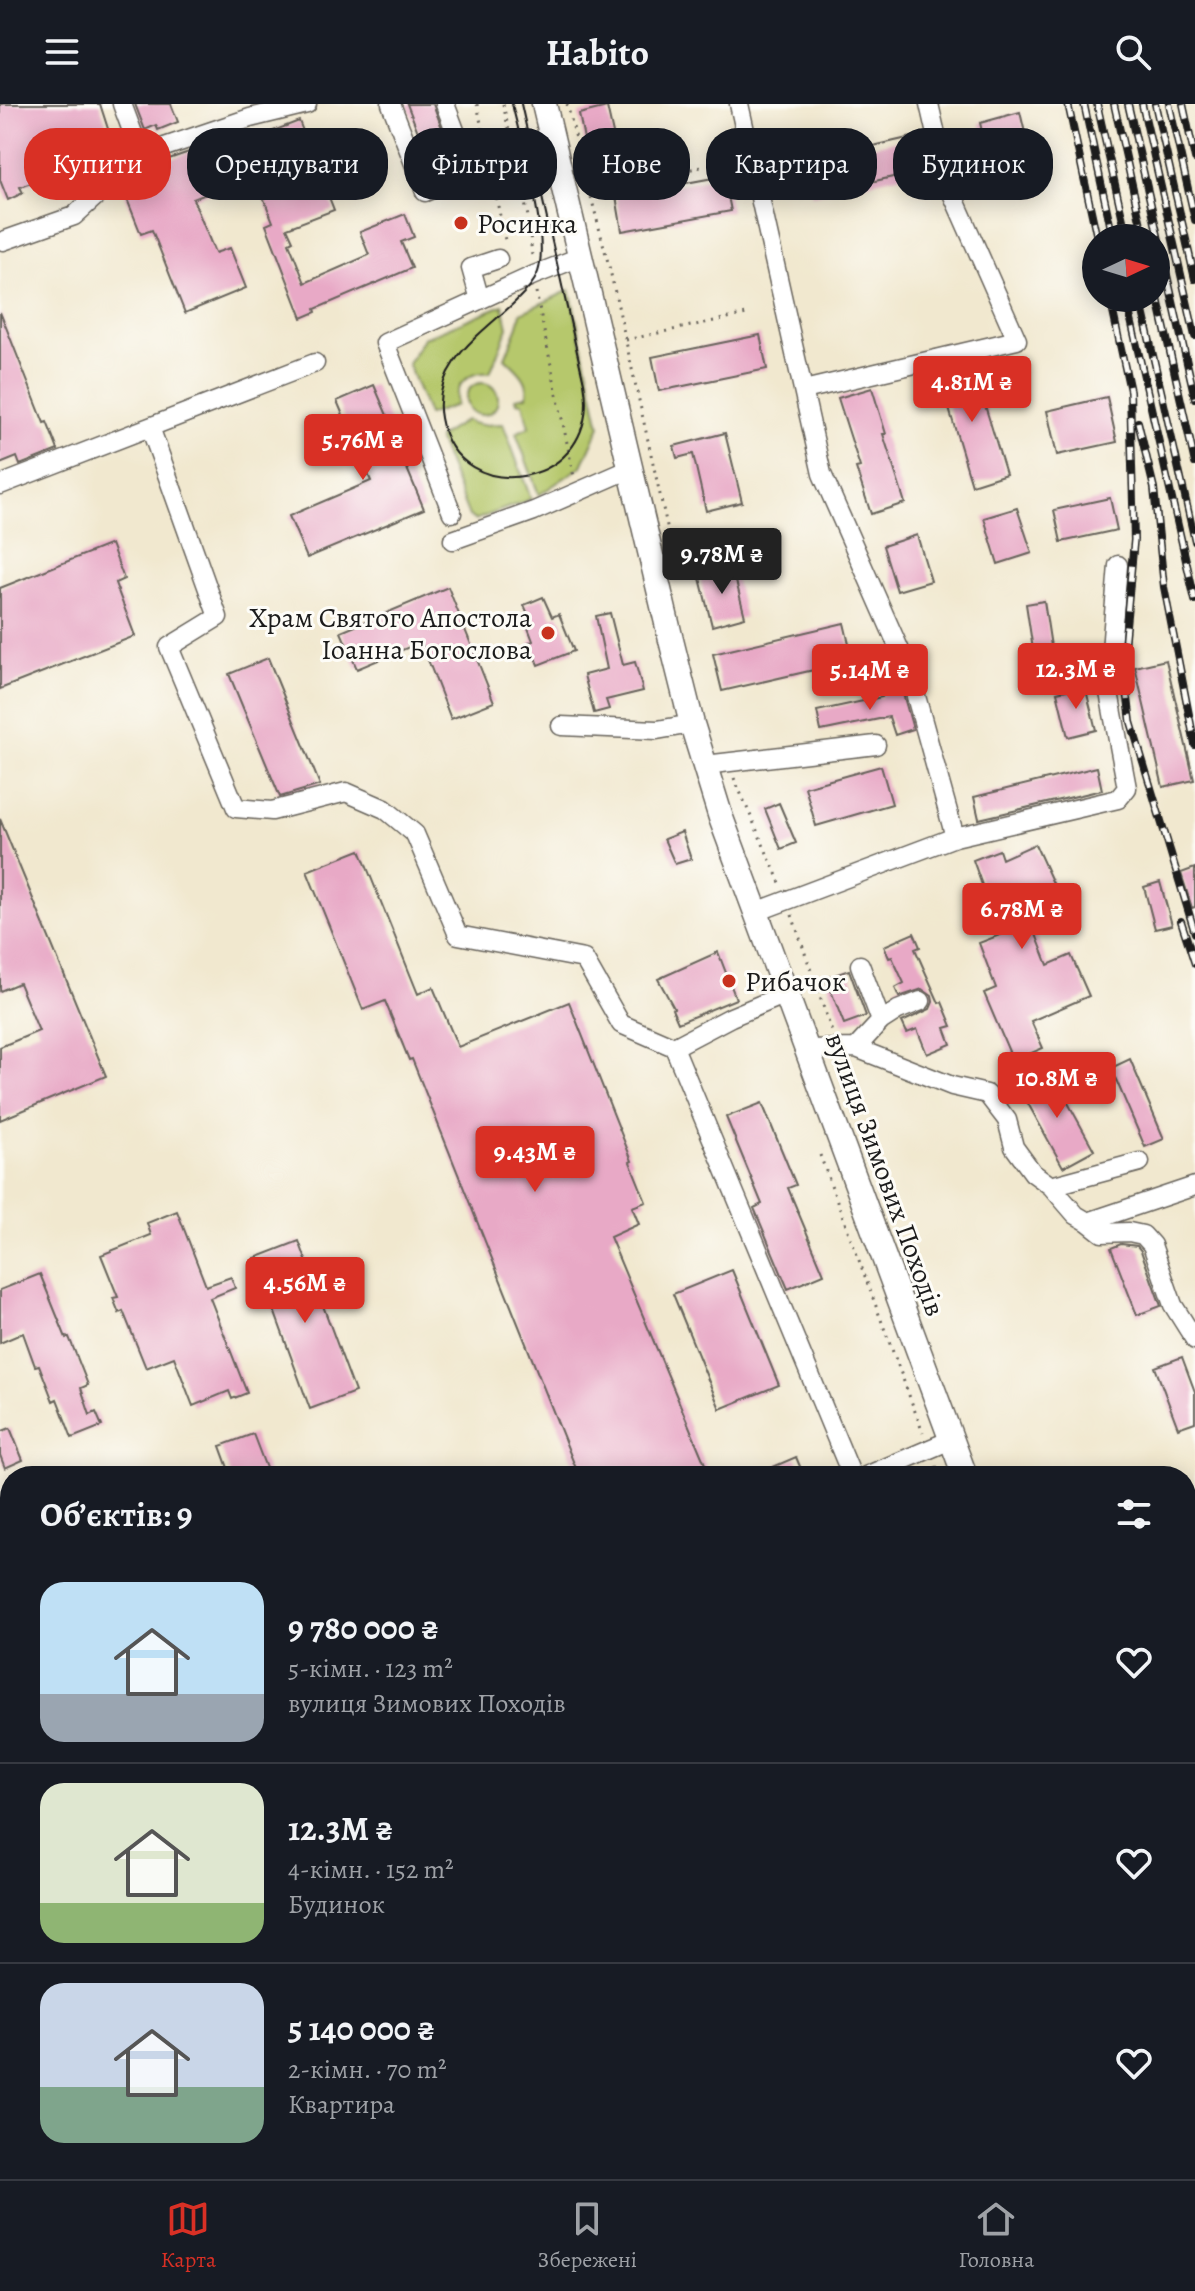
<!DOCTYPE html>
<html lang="uk">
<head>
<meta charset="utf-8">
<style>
	:root { --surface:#171b24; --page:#242831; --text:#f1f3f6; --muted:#9ea1a6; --line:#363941; --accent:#d93025 }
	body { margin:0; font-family:Alegreya,serif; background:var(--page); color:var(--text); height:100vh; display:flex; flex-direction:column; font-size:30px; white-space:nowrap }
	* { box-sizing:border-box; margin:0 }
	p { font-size:26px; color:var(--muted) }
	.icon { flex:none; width:44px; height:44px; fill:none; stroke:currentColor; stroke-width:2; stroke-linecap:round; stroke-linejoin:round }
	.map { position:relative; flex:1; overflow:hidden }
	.side { position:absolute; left:0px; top:1362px; width:1196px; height:714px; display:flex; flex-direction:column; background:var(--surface); border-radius:32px 32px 0 0; box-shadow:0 4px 20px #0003 }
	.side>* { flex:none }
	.banner { position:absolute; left:24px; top:24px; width:1148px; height:72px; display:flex; gap:16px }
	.needle { width:52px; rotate:86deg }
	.controls { position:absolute; left:1082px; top:120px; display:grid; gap:16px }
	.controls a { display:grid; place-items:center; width:88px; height:88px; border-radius:50%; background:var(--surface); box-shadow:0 4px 20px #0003; font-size:40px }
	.price { position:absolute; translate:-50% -68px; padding:0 18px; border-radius:8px; background:var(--accent); color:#fff; font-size:26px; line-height:52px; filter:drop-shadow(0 2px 4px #0008) }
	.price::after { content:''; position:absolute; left:50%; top:48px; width:24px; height:18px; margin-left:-12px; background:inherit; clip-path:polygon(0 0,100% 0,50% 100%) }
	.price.on { background:#222; color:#fff }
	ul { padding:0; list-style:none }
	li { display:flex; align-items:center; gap:24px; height:200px; padding:0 40px }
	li+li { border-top:2px solid var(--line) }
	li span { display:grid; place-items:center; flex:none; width:224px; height:160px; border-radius:24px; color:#555 }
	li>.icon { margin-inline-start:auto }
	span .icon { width:96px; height:96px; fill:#fffc; stroke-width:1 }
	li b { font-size:34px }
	h2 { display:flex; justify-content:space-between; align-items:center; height:96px; padding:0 40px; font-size:34px }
	.pill { padding:0 28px; border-radius:32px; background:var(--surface); box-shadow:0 4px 20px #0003; font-size:28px; line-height:72px }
	.pill.on { background:var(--accent); color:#fff }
	header { display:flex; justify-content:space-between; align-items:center; height:104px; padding:0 40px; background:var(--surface); font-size:36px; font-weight:700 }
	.dock { display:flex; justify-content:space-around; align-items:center; height:112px; border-top:2px solid var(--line); background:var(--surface); font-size:22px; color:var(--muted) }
	.dock a { display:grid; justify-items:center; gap:4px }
	.dock .on { color:var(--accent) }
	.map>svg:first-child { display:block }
</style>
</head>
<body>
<header><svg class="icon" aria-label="menu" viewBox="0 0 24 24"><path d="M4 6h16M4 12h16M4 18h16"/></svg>Habito<svg class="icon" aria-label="search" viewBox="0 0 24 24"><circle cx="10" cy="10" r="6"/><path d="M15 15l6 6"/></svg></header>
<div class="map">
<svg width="1195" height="2075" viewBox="0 0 1195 2075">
	<rect width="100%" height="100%" fill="#fdfcf7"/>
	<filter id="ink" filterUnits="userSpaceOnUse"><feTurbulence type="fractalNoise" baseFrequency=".0125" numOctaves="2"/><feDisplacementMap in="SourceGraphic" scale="16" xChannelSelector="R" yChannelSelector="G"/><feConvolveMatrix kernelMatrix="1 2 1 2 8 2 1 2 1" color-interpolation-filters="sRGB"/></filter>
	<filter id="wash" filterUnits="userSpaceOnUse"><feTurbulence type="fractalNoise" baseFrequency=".006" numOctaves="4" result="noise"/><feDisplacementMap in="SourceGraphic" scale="32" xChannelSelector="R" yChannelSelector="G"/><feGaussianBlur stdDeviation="1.8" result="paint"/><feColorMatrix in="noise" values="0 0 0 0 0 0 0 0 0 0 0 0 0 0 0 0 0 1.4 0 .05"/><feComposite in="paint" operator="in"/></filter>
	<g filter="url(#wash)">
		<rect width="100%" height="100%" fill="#f1e8cf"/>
		<!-- green -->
		<path fill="#b6c86c" stroke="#697244" stroke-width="2" d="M570,186L600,322L582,362L539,391L516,329L529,323L523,299L517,298L516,294L527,292C530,275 517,266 505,254L518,222L521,209Z
			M503,201L508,223L490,269C470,267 454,279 456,301L428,311L408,260L423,234Z
			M466 295a16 16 0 1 1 32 0a16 16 0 1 1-32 0Z
			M466,316C479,324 489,320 503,320L531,395L475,416L469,412L438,334Z
			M0,1999L10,2029V2066H22L25,2075H0Z"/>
		<!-- forest -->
		<path fill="#90ac60" stroke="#56643e" stroke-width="2" d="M0,1860L10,1876V2029L0,1999Z
			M22,2066H113L117,2073L116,2075H25Z"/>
		<g id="blocks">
			<!-- building -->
			<path fill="#e8a9c6" d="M0,0H100L118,56L111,62L99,66L90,42L37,62L42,75L20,83L23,89L8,96L0,76Z
				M135,0H171L178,18L158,26L156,21L145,26Z
				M407,0H433L456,62L435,71Z
				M607,3L614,34L585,40L579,10Z
				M1020,8L1027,37L987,48L980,19Z
				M299,17L334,106L287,124L293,137L289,139L305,179L369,151L360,128L405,110L414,133L401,138L412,164L315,205L316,208L302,214L266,121L273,118L256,75L249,78L232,33L247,28L250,36Z
				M912,33L920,67L812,91L804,58Z
				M509,35L512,52L500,55L496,38Z
				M192,47L209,89L193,95L215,149L230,144L246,184L185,209L152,126L141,130L125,90L144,82L139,69L146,63Z
				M724,72L731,107L622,127L616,92Z
				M0,208L44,319L47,318L58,346L20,361L17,353L0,360Z
				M760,231L767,265L659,287L652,253Z
				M972,259L1006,370L972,381L938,268Z
				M374,281L395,330L401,328L411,351L403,355L424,405L307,454L289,412L371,377L337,297Z
				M872,284L886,330H883L905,399L871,410L856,364L860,363L838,294Z
				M1107,293L1117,338L1057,351L1047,307Z
				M725,329L742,398L706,407L693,350L677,354L674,342Z
				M1110,394L1117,426L1061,438L1054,406Z
				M1017,404L1032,449L998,460L984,414Z
				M917,431L931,477L897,487L883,442Z
				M111,440L124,475L115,479L135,532L0,585V484Z
				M732,461L745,513L712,522L699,470Z
				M448,483L494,598L451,615L421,538L357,565L341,528Z
				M543,493L552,513L559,510L574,547L538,561L529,538L533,537L527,521L532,519L524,501Z
				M1044,497L1054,562L1036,565L1026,500Z
				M610,509L623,561L635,558L643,587L606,596L609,605L594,609L584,571L607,565L596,512Z
				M844,519L853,557L722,587L713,550Z
				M268,554L320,681L280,693L229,570Z
				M1166,556L1194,676L1163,683L1135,563Z
				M900,579L913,625L895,631L889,613L821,627L817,607L882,593L880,586Z
				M1085,582L1096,626L1068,633L1057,588Z
				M881,662L892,700L816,722L805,683Z
				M1097,663L1102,686L979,715L974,693Z
				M779,699L796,739L781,745L765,705Z
				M0,715L106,972L0,1016V943L39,927L19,879L0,887Z
				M682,728L691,755L675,760L664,735Z
				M1035,740L1057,788L1025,802L1048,861L1071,851L1089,892L1031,917L1043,944L1013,957L984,889L996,884L979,839L1000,831L973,756L999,746L1002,755Z
				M360,746L418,890L433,883L458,943L569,898L632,1057L630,1058L646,1098L632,1103L639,1120L610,1133L710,1372H579L412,955L409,956L385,897L363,906L307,767Z
				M1195,764V803L1192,804L1181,769Z
				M1160,778L1172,821L1155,825L1144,783Z
				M914,829L920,843L915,845L939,899L942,898L952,922L945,924L951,940L927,950L917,925L907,929L902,918L930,905L933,898L932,892L922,885L899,893L895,884L904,879L892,853L889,854L884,842Z
				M718,848L736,895L678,919L672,905L674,904L658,875Z
				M849,866L866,912L844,920L826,874Z
				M1130,955L1164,1035L1145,1043L1111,964Z
				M1051,968L1094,1046L1063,1063L1020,985Z
				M762,999L796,1081L788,1084L824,1170L788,1185L754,1104L762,1100L726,1013Z
				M177,1107L206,1182L231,1173L235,1184L210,1194L247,1289L232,1295L229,1287L193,1302L174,1253L146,1264L123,1207L119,1209L113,1194L118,1193L101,1151L151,1131L147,1119Z
				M299,1137L355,1288L310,1305L255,1154Z
				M1121,1140L1137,1142L1141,1147L1161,1202L1137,1211L1111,1144Z
				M732,1166L779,1281L720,1305L673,1190Z
				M40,1170L66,1234L69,1233L88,1281L81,1284L90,1311L96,1308L102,1322L72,1334L57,1295L53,1297L39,1261L35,1262L23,1229L0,1239V1186Z
				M1182,1253L1195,1288V1318L1178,1324L1155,1263Z
				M10,1324L23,1356L5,1364L0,1351V1328Z
				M253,1330L269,1372H231L220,1342Z
				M796,1353L804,1372H752Z"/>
		</g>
	</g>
	<g filter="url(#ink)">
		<use href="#blocks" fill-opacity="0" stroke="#67635b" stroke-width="2"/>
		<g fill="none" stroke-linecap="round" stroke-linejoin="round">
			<!-- minor casing -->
			<g stroke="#67635b" stroke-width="21">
				<path id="minor" d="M122,0L141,51
					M391,0L425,88L471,69L445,0
					M739,0L822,370L909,567L955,733
					M3,137L74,112L141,51L250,14L307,0
					M480,196L471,164L498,155
					M804,286L1017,236L947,78L929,0
					M150,323L218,513L169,543L236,704L272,707L346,688L385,705L415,730L458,831L584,855L621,920L674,943L731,913L786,890
					M0,381L315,259
					M452,409L385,239L534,171L580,153
					M453,436L534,407L630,365
					M653,463L750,440
					M561,622L657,626L692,620
					M705,661L876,641
					M756,808L955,733L1118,695L1127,684L1108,583L1118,461
					M881,917L898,906L921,897
					M674,943L852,1372
					M856,944L881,917L860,861
					M808,945L856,944L952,982L987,990L1007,1016L1014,1043L1033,1069L1051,1082L1076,1111L1088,1118L1195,1082
					M1051,1082L1140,1058
					M1088,1118L1102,1129L1129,1128L1143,1131L1152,1141L1173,1201L1195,1236
					M866,1372L953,1335
					M1186,1497L1195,1494
					M1186,1946L1195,1951
					M1143,2066L1146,2075"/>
			</g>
			<!-- major casing -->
			<g stroke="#67635b" stroke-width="27">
				<path id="major" d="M544,0L671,536L692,620L721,714L965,1372
					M0,1752L10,1768
					M0,1805L10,1821
					M1186,2007L1195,2039
					M159,2066L164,2075
					M191,2066L197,2075"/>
			</g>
			<!-- path -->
			<path stroke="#67635b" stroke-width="3" stroke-dasharray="2 6" stroke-linecap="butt" d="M477,0L506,141
				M503,0L529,117L532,153
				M567,0L610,166L671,440
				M583,61L629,78L706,62
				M536,188L574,373
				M626,236L751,209
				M734,674L781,781
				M792,811L832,928
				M820,1051L923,1329
				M936,1362L940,1372
				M0,1838L10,1855
				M1184,2066L1187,2075"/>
			<!-- minor -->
			<use href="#minor" stroke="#fff" stroke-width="18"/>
			<!-- major -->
			<use href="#major" stroke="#fff" stroke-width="24"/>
			<!-- tram -->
			<path stroke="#1c1c1c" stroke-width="2" d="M512,0C521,39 550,132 538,168C534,180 525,188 516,197C483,229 431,260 441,314C457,408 604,385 584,279L521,0"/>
			<!-- rail casing -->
			<g stroke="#1c1c1c" stroke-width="8">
				<path id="rail" d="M1068,0L1097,134
					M1084,0L1113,134
					M1097,0L1127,134
					M1114,0L1144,134
					M1128,0L1195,294
					M1142,0L1195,232
					M1155,0L1195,175
					M1169,0L1195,116
					M1183,0L1195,55
					M1156,186L1195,359
					M1110,194L1130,287L1134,436L1123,554L1131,618L1195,829
					M1126,194L1195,496
					M1140,194L1195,437
					M1138,318L1154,384L1164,483L1195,641
					M1181,817L1195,860"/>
			</g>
			<!-- rail -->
			<use href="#rail" stroke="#fdfcf7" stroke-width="5" stroke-dasharray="15" stroke-linecap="butt"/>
		</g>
	</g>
	<!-- markers -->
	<g fill="#c8321e" stroke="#fdfcf7" stroke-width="3">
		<circle cx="461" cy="119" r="8"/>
		<circle cx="548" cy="529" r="8"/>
		<circle cx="729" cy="877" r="8"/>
	</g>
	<g text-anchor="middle" stroke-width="6" stroke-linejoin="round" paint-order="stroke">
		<!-- poi labels -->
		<g font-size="28" fill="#1c1c1c" stroke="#fdfcf7" text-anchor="start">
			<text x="477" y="129">Росинка</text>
			<text x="532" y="523" text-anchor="end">Храм Святого Апостола<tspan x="532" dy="32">Іоанна Богослова</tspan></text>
			<text x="745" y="887">Рибачок</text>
		</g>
		<!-- street labels -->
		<g font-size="28" fill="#1c1c1c" stroke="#fdfcf7">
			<text transform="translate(886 1070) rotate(70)" y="10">вулиця Зимових Походів</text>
		</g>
	</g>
</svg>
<div class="controls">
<a><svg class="needle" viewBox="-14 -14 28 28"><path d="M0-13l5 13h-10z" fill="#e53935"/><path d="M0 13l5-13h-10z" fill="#9ea1a6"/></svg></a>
</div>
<b class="price" style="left:972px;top:320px">4.81M ₴</b>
<b class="price" style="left:363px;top:378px">5.76M ₴</b>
<b class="price on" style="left:722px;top:492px">9.78M ₴</b>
<b class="price" style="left:1076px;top:607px">12.3M ₴</b>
<b class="price" style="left:870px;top:608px">5.14M ₴</b>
<b class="price" style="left:1022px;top:847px">6.78M ₴</b>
<b class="price" style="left:1057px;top:1016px">10.8M ₴</b>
<b class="price" style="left:535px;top:1090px">9.43M ₴</b>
<b class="price" style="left:305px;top:1221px">4.56M ₴</b>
<div class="banner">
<a class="pill on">Купити</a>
<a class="pill">Орендувати</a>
<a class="pill">Фільтри</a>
<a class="pill">Нове</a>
<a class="pill">Квартира</a>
<a class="pill">Будинок</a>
</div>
<section class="side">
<h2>Об’єктів: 9<svg class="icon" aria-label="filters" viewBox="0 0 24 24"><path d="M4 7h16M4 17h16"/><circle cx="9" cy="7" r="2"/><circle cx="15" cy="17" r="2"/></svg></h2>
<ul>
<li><span style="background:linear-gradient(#bfe0f5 70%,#9aa5b1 0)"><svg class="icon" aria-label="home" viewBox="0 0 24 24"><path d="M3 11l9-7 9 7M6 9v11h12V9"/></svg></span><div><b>9 780 000 ₴</b><p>5-кімн. · 123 m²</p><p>вулиця Зимових Походів</p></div><svg class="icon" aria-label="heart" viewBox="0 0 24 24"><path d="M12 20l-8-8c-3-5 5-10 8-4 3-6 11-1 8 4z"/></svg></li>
<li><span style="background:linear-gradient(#dfe7d0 75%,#8fb573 0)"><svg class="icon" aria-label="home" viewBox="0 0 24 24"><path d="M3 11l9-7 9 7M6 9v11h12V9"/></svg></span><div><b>12.3M ₴</b><p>4-кімн. · 152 m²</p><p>Будинок</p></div><svg class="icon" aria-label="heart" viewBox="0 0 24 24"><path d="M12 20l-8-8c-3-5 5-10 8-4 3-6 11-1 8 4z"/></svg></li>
<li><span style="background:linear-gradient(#c9d6e8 65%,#7fa58c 0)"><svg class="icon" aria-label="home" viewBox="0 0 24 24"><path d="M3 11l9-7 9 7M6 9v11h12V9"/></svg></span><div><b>5 140 000 ₴</b><p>2-кімн. · 70 m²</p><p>Квартира</p></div><svg class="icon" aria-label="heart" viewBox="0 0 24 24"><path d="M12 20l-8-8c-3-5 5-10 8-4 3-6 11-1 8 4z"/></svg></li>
</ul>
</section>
</div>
<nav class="dock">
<a class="on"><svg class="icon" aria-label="map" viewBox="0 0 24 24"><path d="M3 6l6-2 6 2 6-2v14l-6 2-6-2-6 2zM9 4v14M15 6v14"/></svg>Карта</a>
<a><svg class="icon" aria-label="saved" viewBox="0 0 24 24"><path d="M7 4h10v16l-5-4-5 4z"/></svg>Збережені</a>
<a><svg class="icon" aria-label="home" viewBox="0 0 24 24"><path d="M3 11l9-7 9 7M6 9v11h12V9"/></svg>Головна</a>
</nav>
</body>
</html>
